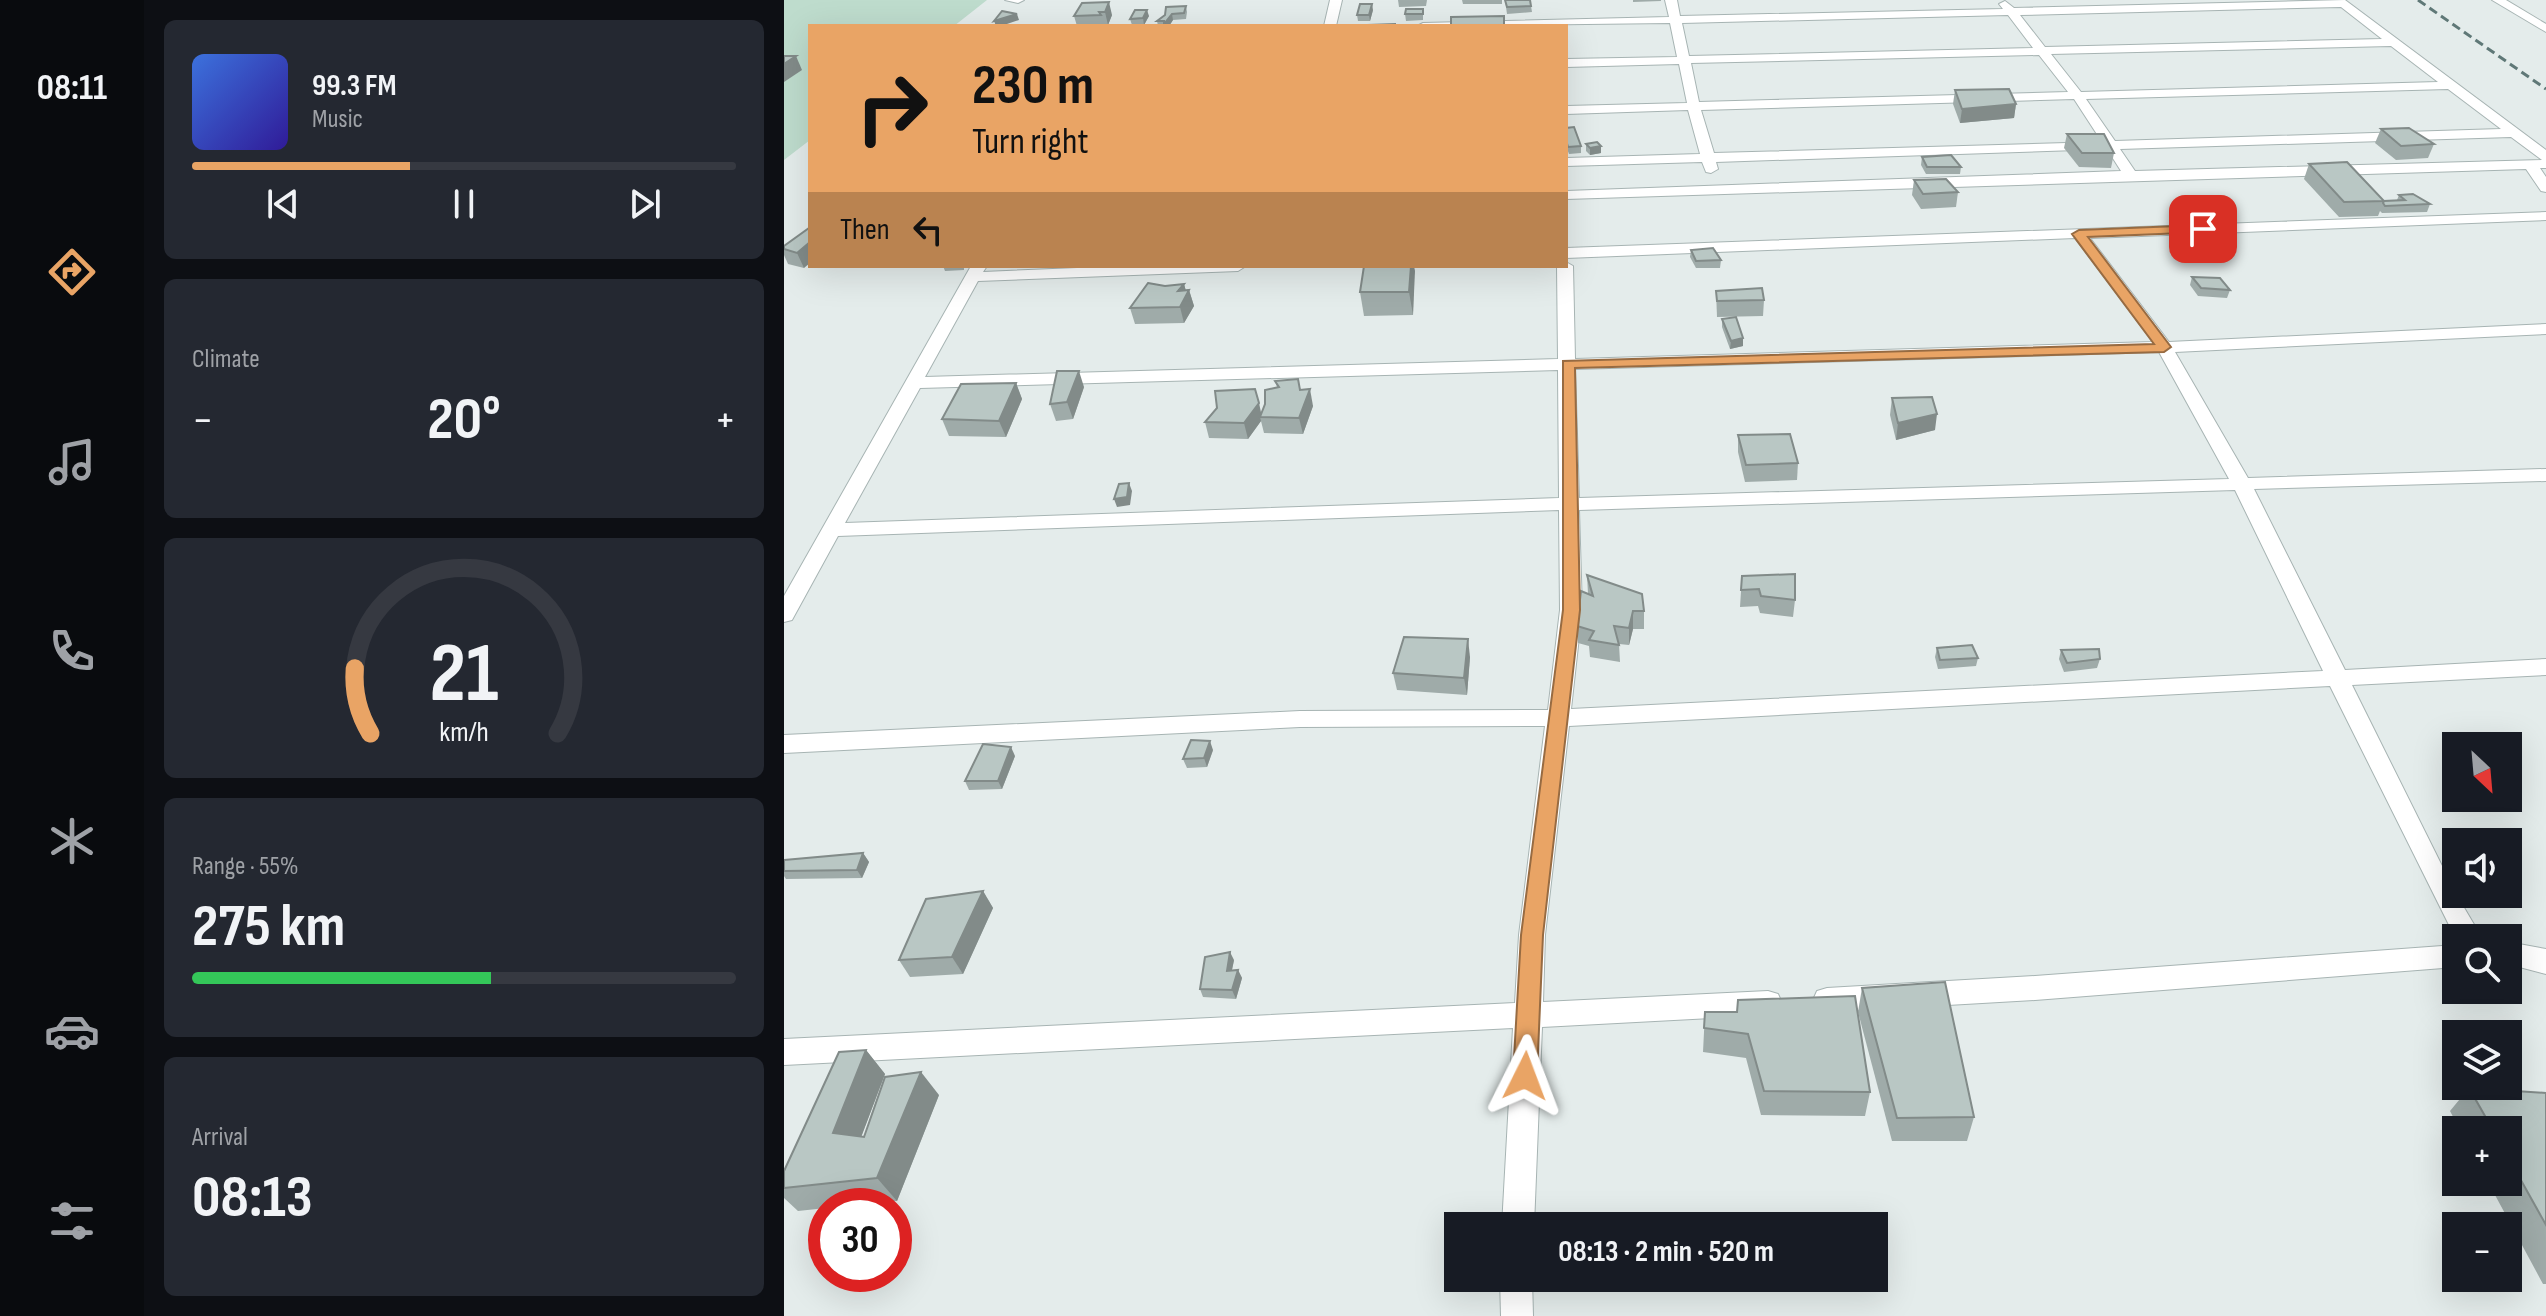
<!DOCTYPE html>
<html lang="en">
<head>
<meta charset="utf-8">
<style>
	body { margin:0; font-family:"Sofia Sans Condensed",sans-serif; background:#242831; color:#f1f3f6; height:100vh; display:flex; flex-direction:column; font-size:30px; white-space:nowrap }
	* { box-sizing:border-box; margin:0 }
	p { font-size:26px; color:#9ea1a6 }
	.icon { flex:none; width:44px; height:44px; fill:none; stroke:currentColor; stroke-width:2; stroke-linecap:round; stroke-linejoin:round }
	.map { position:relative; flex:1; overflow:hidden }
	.details { display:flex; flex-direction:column; gap:20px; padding:20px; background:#0d0f14; width:640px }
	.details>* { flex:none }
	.top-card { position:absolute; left:24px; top:24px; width:760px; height:244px; border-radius:0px; box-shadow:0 8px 32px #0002; background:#e9a465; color:#111; overflow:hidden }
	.needle { width:52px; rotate:154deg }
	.tools { position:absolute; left:1658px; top:732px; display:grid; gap:16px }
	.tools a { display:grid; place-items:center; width:80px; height:80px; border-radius:0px; background:#171b24; box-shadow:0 8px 32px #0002; font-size:40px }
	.speed { position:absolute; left:24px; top:1188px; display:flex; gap:16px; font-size:40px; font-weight:700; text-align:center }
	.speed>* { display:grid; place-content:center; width:104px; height:104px; border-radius:50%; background:#171b24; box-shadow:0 8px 32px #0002; line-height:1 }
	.speed .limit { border:12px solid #d22; background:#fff; color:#111 }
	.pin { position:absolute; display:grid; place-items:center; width:68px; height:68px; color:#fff; margin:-34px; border-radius:16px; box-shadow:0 4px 12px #0006 }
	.me { position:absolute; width:88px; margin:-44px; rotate:3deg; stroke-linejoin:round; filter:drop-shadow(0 0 6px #0008) }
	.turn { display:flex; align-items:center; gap:28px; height:168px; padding:0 32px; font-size:36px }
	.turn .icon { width:104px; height:104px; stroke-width:2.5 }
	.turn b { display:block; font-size:56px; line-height:68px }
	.then { display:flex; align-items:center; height:76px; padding:0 32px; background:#0003; gap:16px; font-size:30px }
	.big { font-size:60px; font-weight:700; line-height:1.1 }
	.details .widget { flex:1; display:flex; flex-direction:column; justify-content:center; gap:12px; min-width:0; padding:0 28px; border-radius:12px; background:#242831 }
	.details .dial { align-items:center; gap:0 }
	.dial svg { height:208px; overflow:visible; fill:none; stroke:#363941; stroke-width:7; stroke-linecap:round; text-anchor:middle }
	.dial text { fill:#f1f3f6; stroke:none }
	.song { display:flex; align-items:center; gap:24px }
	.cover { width:96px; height:96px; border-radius:12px; background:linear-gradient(135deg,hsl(220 70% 55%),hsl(250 70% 35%)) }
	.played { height:8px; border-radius:4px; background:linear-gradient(90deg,#e9a465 40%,#363941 40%) }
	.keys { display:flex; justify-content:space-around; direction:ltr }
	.heat { display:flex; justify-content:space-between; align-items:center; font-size:44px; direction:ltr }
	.charge { height:12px; border-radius:6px; background:linear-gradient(90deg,#34c759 55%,#363941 0) }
	.trip { position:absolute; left:660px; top:1212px; width:444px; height:80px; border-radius:0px; background:#171b24; box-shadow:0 8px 32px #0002; font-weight:700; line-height:80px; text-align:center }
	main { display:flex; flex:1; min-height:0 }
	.menu { display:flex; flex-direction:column; width:144px; justify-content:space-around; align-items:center; background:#090b0e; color:#9ea1a6 }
	.menu .icon { width:56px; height:56px }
	.menu .active { color:#e9a465 }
	.menu b { font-size:36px; color:#f1f3f6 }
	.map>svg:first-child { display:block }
</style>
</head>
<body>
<main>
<nav class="menu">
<b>08:11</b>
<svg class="icon active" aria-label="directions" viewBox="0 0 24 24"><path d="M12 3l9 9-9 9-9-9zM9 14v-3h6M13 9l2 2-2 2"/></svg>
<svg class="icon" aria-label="music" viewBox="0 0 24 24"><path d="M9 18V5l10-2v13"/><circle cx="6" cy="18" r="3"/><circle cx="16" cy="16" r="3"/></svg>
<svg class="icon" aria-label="phone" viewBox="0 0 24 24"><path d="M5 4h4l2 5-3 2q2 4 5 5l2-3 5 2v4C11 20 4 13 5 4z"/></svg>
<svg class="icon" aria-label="climate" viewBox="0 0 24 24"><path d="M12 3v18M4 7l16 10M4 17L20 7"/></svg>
<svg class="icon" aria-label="car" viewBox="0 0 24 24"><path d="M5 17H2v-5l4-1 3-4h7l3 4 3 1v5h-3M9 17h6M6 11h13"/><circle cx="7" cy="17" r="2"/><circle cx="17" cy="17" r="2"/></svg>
<svg class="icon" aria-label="filters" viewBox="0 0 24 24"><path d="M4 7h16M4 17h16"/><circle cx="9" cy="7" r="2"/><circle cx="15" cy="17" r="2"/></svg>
</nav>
<section class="details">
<div class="widget">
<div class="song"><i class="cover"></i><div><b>99.3 FM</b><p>Music</p></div></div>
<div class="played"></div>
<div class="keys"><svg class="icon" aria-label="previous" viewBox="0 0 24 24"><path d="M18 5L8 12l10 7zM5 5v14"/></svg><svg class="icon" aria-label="pause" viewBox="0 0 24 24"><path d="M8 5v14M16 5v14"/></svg><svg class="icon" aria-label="next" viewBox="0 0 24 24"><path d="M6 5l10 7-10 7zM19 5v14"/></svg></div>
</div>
<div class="widget"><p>Climate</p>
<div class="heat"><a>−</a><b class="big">20°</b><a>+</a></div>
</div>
<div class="widget dial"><svg viewBox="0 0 100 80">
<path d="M14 69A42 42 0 1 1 86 69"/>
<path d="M14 69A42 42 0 0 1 8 44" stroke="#e9a465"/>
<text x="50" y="56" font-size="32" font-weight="700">21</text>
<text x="50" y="72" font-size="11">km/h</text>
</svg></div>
<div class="widget"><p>Range · 55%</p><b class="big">275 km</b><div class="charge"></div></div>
<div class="widget"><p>Arrival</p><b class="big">08:13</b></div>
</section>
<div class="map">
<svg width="1762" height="1316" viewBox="0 0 1762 1316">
	<rect width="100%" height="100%" fill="#e4eceb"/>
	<path fill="#bedccd" d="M0,0H203L170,26H26V140L0,160Z"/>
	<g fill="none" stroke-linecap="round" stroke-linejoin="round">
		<defs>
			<g id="street">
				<path d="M221,0H240L234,3Z"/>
				<path d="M546,0H558L552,26H540Z"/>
				<path d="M881,0H893L896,16L1219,9L1215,4L1221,1L1230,8L1561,0L1762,150V168H1756L1762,177V192L1757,191L1742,169L782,199V191L1337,171L1323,149L932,162L934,169L927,173L922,172L918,162L782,166V158L916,154L904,110L782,114V106L903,103L895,64L782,67V59L893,57L886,23L633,26L639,23L885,17ZM1557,7L1598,39L1261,47L1236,15ZM1224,15L1249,48L905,56L898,23ZM1607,46L1654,82L1297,92L1267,54ZM1255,55L1284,92L915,102L907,63ZM1664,89L1717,129L1331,141L1302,99ZM1290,99L1318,142L930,153L917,110ZM1727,137L1758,160L1351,171L1336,149Z"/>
				<path d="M1708,0H1722L1762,24V32Z"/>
				<path d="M1762,212V220L1306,238L1385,342L1762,324V334L1391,352L1464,478L1762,469V481L1470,489L1561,670L1762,659V675L1568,685L1672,894L1698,938L1672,939L1546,686L785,726L761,935L759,1002L984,991L994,994L998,1003L994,1012L984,1015L758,1027L750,1226H718L729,1028L0,1065V1039L731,1003L735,935L761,726L516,727L0,753V735L516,711L764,710L776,610L775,510L54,536L8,620L0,622V596L187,266H203L199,272L342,266H462L454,271L194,281L141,377L774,359L773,266H782V262L789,266L791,359L1369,342L1291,238L782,258V248ZM1375,352L1445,479L795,498L791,369ZM774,370L775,498L61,523L136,388ZM1451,490L1539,671L787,709L798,610L795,510Z"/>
				<path d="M1724,942L1762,949V974L1724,964Z"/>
				<path d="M1672,945V967L1251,1000L1043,1012L1033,1009L1029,1000L1033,991L1043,988L1251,976Z"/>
				<path d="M716,1278H748L749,1316H717Z"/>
			</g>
		</defs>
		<use href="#street" stroke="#a7b4b3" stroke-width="2"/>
		<use href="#street" fill="#fff" fill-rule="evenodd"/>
		<path stroke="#5f7877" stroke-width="3" stroke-dasharray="9 5" stroke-linecap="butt" d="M1634,0L1762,89"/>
	</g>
	<g fill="#9faba9">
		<path d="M614,0H643L642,6L615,7Z"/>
		<path d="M678,0H718V4H679Z"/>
		<path d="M721,0L747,6L748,12L723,14Z"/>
		<path d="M849,0H877V1L849,2Z"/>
		<path d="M298,3L328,15L324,25H320V26H293L290,16Z"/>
		<path d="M402,6L403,12L402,19L389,20L385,26H374L373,21Z"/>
		<path d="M639,9V20L622,21L621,14Z"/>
		<path d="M589,10L586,21H574L573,15Z"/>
		<path d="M365,16L360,25H348L346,19Z"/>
		<path d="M1171,90L1232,104L1230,118L1176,123L1169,104Z"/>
		<path d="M782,128L797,146V153L785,154L782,146Z"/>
		<path d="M1597,129L1650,144L1644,158L1612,160L1591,143Z"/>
		<path d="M1283,134L1330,153L1327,168L1295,167L1280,148Z"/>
		<path d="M802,144L817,146V153L806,155L802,151Z"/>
		<path d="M1138,157L1177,167L1176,174H1142L1137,165Z"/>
		<path d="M1525,164L1600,201L1613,200L1615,195L1646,204L1643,212L1598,213L1596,211L1594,216L1555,217L1520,179Z"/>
		<path d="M1130,180L1174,192L1172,207L1137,209L1128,195Z"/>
		<path d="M26,228L20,268L4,264L0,255V246Z"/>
		<path d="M907,250L937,260L936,268H912L906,257Z"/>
		<path d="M159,266H180V270L161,271Z"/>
		<path d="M580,266H630L629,315L580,316L576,292Z"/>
		<path d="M1408,277L1446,290L1443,298L1414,296L1406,285Z"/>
		<path d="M400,284L402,291L405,290L410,306L400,323L351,324L346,308L381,286Z"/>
		<path d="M932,291L980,300L979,316L933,317Z"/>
		<path d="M938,319L959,338V346L946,349L938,327Z"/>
		<path d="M491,381L516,390L529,406L519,434L480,433L477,421L464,439L425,438L421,422L477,414L493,387Z"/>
		<path d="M232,383L238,399L222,437L165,436L158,419Z"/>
		<path d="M300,387L289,419L272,421L266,404Z"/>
		<path d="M1108,398L1151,430L1112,440L1106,415Z"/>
		<path d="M954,435L1014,463L1013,480L961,482L954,452Z"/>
		<path d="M803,575L860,611V629H849L845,645L835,644L836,662L806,657L805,646L794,643L793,626L804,594Z"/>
		<path d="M958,576L1011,600L1009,617L976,613L974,606L956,607Z"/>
		<path d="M1153,648L1194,658L1192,666L1154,669L1151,657Z"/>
		<path d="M1277,650L1316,659L1313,668L1280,672L1275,659Z"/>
		<path d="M686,657L683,695L613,690L609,673Z"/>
		<path d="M429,750L423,767L403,768L399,759Z"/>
		<path d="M231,756L218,789L185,790L181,781Z"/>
		<path d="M79,853L85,862L78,878L2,879L0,876V860Z"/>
		<path d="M199,891L209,908L179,974L126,977L115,960Z"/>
		<path d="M450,960L448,970H454L458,978L452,999L419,997L416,989Z"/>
		<path d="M1078,988L1190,1117L1183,1141H1108L1074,1012Z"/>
		<path d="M921,1012L1086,1092L1081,1116L977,1115L962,1058L919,1052Z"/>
		<path d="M82,1050L101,1074L77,1137H80L155,1095L113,1201L63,1206H42V1208L14,1211L0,1198V1171Z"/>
		<path d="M1685,1088L1762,1093V1284H1759L1704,1182H1724V1130H1676L1666,1111Z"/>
	</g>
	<g fill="#828b89">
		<path d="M325,2L328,15L324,25L321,12Z"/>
		<path d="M588,4L589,10L586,21L585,15Z"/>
		<path d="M363,10L365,16L360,25L359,18Z"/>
		<path d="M233,14L235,20L217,26H212L210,21Z"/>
		<path d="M388,14L389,20L385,26H380V24Z"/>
		<path d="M12,56L18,70L0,82V64Z"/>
		<path d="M1232,104L1230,118L1176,123L1178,109Z"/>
		<path d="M817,146V153L806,155V148Z"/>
		<path d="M26,242V263L20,268L13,253Z"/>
		<path d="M627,266H630L631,271L629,315L625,292Z"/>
		<path d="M400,284L403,295L405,290L410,306L400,323L396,307L394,291Z"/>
		<path d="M959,338V346L946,349L947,341Z"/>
		<path d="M295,371L300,387L289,419L283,402Z"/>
		<path d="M232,383L238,399L222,437L215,421Z"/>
		<path d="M526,389L529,406L519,434L515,418Z"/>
		<path d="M475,403L478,417H476L477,421L464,439L460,423Z"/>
		<path d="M1153,414L1151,430L1112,440L1114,423Z"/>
		<path d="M345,483L348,491L346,505L333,507L330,499Z"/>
		<path d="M849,611V629L845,645V628Z"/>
		<path d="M684,639L686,657L683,695L680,678Z"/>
		<path d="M426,741L429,750L423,767L420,758Z"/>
		<path d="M227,747L231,756L218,789L214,781Z"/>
		<path d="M79,853L85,862L78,878L73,870Z"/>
		<path d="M199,891L209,908L179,974L168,957Z"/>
		<path d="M446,952L450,960L446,979L443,971Z"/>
		<path d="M454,970L458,978L452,999L448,990Z"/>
		<path d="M82,1050L101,1074L70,1156L49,1133Z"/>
		<path d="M137,1072L155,1095L113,1201L93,1178Z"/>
	</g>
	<g fill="#b9c7c4" stroke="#828b89" stroke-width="2">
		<path d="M721,0H746L747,6L723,7Z"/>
		<path d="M325,2L321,12H315L317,15L290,16L298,3Z"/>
		<path d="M576,4H588L585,15H573Z"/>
		<path d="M402,6L400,13L388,14L380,24V21H373L381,15L382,7Z"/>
		<path d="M622,9H639V14H621Z"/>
		<path d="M351,10H363L359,18L346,19Z"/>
		<path d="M218,11L233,14L210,21Z"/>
		<path d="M720,16V26H667V17Z"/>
		<path d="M611,24V26H584V25Z"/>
		<path d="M0,56H12L0,64Z"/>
		<path d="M1225,89L1232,104L1178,109L1171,90Z"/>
		<path d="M790,127L797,146L784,147L782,140V128Z"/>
		<path d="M1625,128L1650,144L1617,146L1597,129Z"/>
		<path d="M1283,134H1320L1330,153H1298Z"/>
		<path d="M813,142L817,146L806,148L802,144Z"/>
		<path d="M1167,155L1177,167H1143L1138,157Z"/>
		<path d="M1563,162L1600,201L1560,202L1525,164Z"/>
		<path d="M1162,179L1174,192L1139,194L1130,180Z"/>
		<path d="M1629,194L1646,204L1601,206L1599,203L1600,201L1621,200L1615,195Z"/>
		<path d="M25,228H26V242L13,253L0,249V246Z"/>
		<path d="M929,248L937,260L912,261L907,250Z"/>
		<path d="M580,266H627L625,292H576Z"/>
		<path d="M1408,277L1436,278L1446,290L1417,288Z"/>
		<path d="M364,283L381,286L400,284L394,291L405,290L396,307L346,308Z"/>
		<path d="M978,288L980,300L933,301L932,291Z"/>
		<path d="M952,317L959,338L947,341L938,319Z"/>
		<path d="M273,371H295L283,402L266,404Z"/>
		<path d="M514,379L516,390L526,389L515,418L476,417L481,404V390L495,387L491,381Z"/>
		<path d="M232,383L215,421L158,419L177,384Z"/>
		<path d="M471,389L475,403L460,423L421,422L433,408L431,391Z"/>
		<path d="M1148,397L1153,414L1114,423L1108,398Z"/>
		<path d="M1006,434L1014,463L962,465L954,435Z"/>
		<path d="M345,483L343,497L330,499L335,484Z"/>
		<path d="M1011,574V600L977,596L975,589L957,590L958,576Z"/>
		<path d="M803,575L858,594L860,611H849L845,628L830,626L835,645L805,640L810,631L793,626L797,591L809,596Z"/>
		<path d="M620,637L684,639L680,678L609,673Z"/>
		<path d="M1188,645L1194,658L1156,660L1153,648Z"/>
		<path d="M1315,649L1316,659L1283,663L1277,650Z"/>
		<path d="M407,740L426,741L420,758L399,759Z"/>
		<path d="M199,744L227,747L214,781H181Z"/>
		<path d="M79,853L73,870L0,871V860Z"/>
		<path d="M199,891L168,957L115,960L142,899Z"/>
		<path d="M446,952L443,971L454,970L448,990L416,989L421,957Z"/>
		<path d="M1161,982L1190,1117L1113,1118L1078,988Z"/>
		<path d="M1071,996L1086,1092L980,1091L964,1034L920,1028L921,1012H953L954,1000Z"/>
		<path d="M82,1050L49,1133L80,1137L101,1077L137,1072L93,1178L0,1188V1171L55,1052Z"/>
		<path d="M1685,1088L1762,1093V1225L1724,1157V1130H1709Z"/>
	</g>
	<path fill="#e9a465" stroke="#976b42" stroke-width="2" d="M1419,225L1424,226V232L1304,237L1387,347L1380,352L791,368L796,610L759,935L753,1076L750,1084L741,1087L733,1084L729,1076L737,935L779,610V361L1370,344L1288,234L1295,230Z"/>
</svg>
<div class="tools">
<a><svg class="needle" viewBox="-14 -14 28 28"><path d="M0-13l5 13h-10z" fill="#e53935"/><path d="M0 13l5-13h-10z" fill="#9ea1a6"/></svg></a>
<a><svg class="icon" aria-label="sound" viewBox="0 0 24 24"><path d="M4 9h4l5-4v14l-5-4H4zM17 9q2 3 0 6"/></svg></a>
<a><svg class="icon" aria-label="search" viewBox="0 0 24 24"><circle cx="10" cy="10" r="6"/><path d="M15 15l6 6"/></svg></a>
<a><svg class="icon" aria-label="layers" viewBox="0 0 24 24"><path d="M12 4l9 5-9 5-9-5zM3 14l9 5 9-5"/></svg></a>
<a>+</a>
<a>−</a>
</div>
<div class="speed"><div class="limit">30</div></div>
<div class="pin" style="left:1419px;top:229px;background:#d93025"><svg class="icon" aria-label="arrive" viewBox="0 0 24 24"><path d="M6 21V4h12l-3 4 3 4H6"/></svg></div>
<svg class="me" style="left:741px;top:1076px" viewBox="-20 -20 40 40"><path d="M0-17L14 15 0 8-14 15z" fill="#e9a465" stroke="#fff" stroke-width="4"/></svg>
<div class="trip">08:13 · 2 min · 520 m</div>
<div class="top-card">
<div class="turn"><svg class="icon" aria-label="right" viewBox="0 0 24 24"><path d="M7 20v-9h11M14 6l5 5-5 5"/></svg><div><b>230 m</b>Turn right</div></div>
<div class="then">Then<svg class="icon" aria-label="left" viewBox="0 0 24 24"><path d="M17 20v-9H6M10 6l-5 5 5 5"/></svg></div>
</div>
</div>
</main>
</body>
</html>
